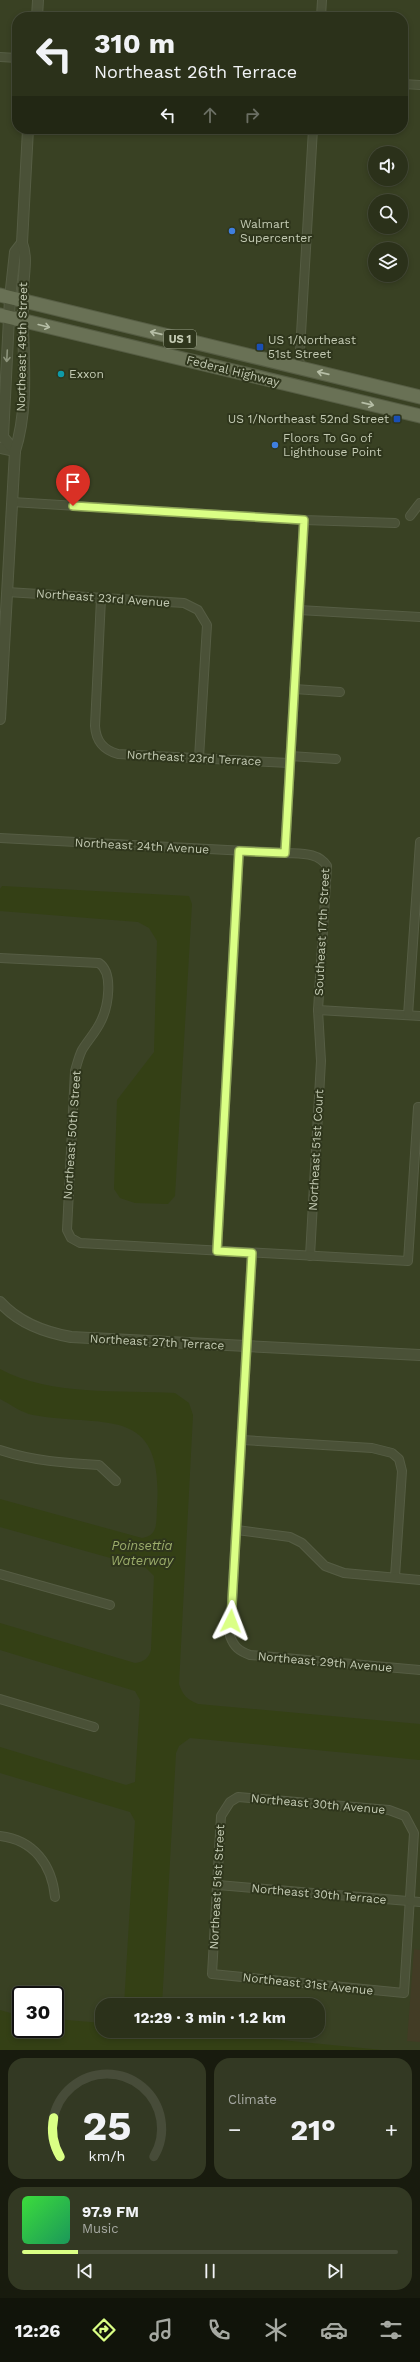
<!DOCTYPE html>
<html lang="en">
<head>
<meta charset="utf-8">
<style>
	body { margin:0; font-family:"Work Sans",sans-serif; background:#333923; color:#f1f3f6; height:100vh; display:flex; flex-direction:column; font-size:15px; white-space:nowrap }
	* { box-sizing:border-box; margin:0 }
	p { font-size:13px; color:#a6a9a2 }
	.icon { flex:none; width:22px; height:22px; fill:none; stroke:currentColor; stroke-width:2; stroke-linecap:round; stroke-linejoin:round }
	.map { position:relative; height:2050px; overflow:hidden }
	.details { display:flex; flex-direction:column; gap:8px; padding:8px; background:#181b0e; flex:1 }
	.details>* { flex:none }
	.banner { position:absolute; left:12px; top:12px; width:396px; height:122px; border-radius:16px; box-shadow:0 2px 6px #0003,0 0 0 1px #474c39; background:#2b311a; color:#f1f3f6; overflow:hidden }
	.fabs { position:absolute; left:368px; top:146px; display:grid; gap:8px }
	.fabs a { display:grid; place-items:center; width:40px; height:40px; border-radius:50%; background:#2b311a; box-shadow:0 2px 6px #0003,0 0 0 1px #474c39; font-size:20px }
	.speed { position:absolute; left:12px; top:1986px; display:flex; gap:8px; font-size:20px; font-weight:700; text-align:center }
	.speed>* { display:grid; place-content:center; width:52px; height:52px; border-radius:50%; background:#2b311a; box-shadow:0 2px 6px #0003,0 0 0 1px #474c39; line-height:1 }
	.speed .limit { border:2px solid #111; border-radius:6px; background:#fff; color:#111 }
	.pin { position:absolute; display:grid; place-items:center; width:34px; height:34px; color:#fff; margin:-41px -17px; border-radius:50% 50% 50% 0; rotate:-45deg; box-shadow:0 0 4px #0007 }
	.pin .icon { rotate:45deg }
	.me { position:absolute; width:44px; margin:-22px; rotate:3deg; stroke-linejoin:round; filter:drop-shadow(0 0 3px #0008) }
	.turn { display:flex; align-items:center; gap:14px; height:84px; padding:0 16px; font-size:18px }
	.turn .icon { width:52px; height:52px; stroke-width:2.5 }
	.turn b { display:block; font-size:28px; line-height:34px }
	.lanes { display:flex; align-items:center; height:38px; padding:0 16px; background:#0003; justify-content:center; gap:20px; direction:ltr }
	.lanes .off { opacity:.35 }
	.big { font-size:30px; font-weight:700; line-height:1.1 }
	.details .tile { flex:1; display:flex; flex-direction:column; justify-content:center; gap:6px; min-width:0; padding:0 14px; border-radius:16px; background:#333923 }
	.details .dial { align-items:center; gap:0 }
	.dial svg { height:104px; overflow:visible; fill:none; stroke:#474c39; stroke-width:7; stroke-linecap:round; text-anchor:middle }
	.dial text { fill:#f1f3f6; stroke:none }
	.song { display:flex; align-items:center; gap:12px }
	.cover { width:48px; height:48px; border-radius:6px; background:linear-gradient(135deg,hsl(120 70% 55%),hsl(150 70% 35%)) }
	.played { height:4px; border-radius:2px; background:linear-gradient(90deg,#daff85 15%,#474c39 15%) }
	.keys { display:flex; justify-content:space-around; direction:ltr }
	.heat { display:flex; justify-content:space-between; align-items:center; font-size:22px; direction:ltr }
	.details .tiles { flex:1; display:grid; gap:8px; grid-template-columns:1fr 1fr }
	.tile:last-child { grid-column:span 2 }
	.trip { position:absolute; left:95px; top:1998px; width:230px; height:40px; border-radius:16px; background:#2b311a; box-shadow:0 2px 6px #0003,0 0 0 1px #474c39; font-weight:700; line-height:40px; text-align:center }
	.dock { display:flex; height:64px; justify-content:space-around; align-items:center; background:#11140a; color:#a6a9a2 }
	.dock .icon { width:28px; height:28px }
	.dock .current { color:#daff85 }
	.dock b { font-size:18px; color:#f1f3f6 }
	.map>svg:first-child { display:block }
</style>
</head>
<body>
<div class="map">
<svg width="420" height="2050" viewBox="0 0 420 2050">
	<rect width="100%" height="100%" fill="#394123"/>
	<path fill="#423c25" d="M414,1949L420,1950V2042L407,2041Z"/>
	<g fill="#344015">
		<path d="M2,886L189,896L192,904L175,1196L168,1204L135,1203L120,1198L114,1189L117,1100L154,1052L157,941L149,928L138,922L0,911V889Z"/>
		<path d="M0,1369C50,1396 119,1390 175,1393L189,1403L193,1415L179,1684C183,1696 187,1699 198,1704L420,1724V1760L190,1738L179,1746L176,1753L162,2005H124L135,1821L130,1812L0,1773V1747L126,1785L135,1782L140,1700L135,1691L0,1650V1623L135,1663C144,1662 149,1658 151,1650L154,1576L146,1568L0,1527V1499L142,1538C159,1536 156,1521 157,1507C164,1403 105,1428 33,1415C22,1413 10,1404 0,1399Z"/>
		<path d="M0,2010L21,2016V2029H55V2019L102,2023V2031H190L382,2050H0Z"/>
	</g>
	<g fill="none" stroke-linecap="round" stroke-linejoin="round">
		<defs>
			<g id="minor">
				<path d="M321,17L322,0"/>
				<path d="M0,57L17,58"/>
				<path d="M403,84L420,85"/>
				<path d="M299,368L313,129"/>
				<path d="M12,502L304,520L395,523"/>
				<path d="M410,516L420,503"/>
				<path d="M7,592L184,603L198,610L207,625L199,758"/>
				<path d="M101,598L95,726C96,741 103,750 118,754L289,763"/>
				<path d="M299,610L420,617"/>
				<path d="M294,689L340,692"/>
				<path d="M290,756L336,759"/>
				<path d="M0,838L285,853C301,854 318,852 327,866L318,1010L321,1061L310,1256"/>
				<path d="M285,853L304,520"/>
				<path d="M0,958L99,963C114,973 108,1007 101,1021C96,1032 88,1040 82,1050C79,1056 77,1064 75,1071L67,1230L71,1238L80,1243L408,1261L418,1107H420"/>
				<path d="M318,1010L420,1016"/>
				<path d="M408,1015L420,842"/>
				<path d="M217,1251L239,851"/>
				<path d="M252,1253L230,1636C234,1647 239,1651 250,1655L420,1670"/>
				<path d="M242,1440L372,1448L392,1453L399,1459L402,1471L395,1577"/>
				<path d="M0,1450C33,1461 65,1463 99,1465L116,1481"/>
				<path d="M237,1530L290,1537L302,1543L325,1566L344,1573L420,1580"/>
				<path d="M0,1574L110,1605"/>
				<path d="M0,1699L94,1727"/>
				<path d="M238,1797L389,1810L405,1816L414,1833L404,1993L212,1974L221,1816L230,1802Z"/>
				<path d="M0,1836C34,1840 52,1865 55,1897"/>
				<path d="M218,1885L420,1902"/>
			</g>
			<g id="tertiary">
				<path d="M37,17L38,0"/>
				<path d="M0,448L15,451"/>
				<path d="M15,451L3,437L10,298L15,252L22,243"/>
				<path d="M0,719L15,451C31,401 21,344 23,292C23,275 28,259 22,243L28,129"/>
				<path d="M0,1302C19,1323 44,1332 71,1337L420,1355"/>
			</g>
			<g id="primary">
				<path d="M0,295L420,397"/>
				<path d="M0,315L420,416"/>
			</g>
		</defs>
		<use href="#minor" stroke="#565d44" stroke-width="10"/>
		<use href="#tertiary" stroke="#565d44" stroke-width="12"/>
		<use href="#primary" stroke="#565d44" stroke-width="15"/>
		<use href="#minor" stroke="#4a5137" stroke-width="8"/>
		<use href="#tertiary" stroke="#4a5137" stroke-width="10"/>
		<use href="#primary" stroke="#697155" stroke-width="13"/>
	</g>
	<defs><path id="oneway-shaft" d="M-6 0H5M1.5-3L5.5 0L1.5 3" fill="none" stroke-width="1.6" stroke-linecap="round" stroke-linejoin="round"/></defs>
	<g stroke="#b6bea6">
		<use href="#oneway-shaft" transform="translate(44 326) rotate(14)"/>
		<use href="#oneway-shaft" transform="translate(156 333) rotate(-167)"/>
		<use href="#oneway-shaft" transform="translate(323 373) rotate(-167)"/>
		<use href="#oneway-shaft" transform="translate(368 404) rotate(13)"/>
	</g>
	<use stroke="#8d947c" href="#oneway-shaft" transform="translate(7 356) rotate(93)"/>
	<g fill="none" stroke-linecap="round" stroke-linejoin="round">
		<defs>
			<path id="route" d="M73,506L304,520L285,853L239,851L217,1251L252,1253L231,1621"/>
		</defs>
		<use href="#route" stroke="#8ea656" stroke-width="10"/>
		<use href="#route" stroke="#daff85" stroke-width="7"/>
	</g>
	<g fill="#3f7fe0" stroke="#2f361c" stroke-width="1.5">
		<circle cx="232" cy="231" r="4"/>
		<circle cx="275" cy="445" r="4"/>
	</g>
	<g fill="#1a4fb4" stroke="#2f361c" stroke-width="1.5">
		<rect x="256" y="343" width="8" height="8" rx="2"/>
		<rect x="393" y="415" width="8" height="8" rx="2"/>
	</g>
	<circle fill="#0f9aa8" stroke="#2f361c" stroke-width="1.5" cx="61" cy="374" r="4"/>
	<g text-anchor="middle" stroke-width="4" stroke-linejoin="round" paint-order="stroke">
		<rect fill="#2f361c" stroke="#979e86" stroke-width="1" x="164" y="330" width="32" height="18" rx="3"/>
		<g font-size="11" font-weight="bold" fill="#c4cbb4">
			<text x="180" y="343">US 1</text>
		</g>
		<g font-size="12" fill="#c4cbb4" stroke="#2f361c" text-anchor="start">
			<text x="240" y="228">Walmart<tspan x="240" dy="14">Supercenter</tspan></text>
			<text x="268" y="344">US 1/Northeast<tspan x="268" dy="14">51st Street</tspan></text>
			<text x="69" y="378">Exxon</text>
			<text x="389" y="423" text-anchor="end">US 1/Northeast 52nd Street</text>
			<text x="283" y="442">Floors To Go of<tspan x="283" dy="14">Lighthouse Point</tspan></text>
		</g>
		<g font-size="12" fill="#c4cbb4" stroke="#2f361c">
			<text transform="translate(22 347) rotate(-89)" y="4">Northeast 49th Street</text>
			<text transform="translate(233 371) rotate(14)" y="4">Federal Highway</text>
			<text transform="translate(103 598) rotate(4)" y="4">Northeast 23rd Avenue</text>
			<text transform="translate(194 758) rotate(3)" y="4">Northeast 23rd Terrace</text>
			<text transform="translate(142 846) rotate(3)" y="4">Northeast 24th Avenue</text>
			<text transform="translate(322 932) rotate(-87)" y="4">Southeast 17th Street</text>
			<text transform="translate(72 1135) rotate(-86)" y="4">Northeast 50th Street</text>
			<text transform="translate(316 1150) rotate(-87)" y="4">Northeast 51st Court</text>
			<text transform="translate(157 1342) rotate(3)" y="4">Northeast 27th Terrace</text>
			<text transform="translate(325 1662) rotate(5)" y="4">Northeast 29th Avenue</text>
			<text transform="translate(318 1804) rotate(5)" y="4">Northeast 30th Avenue</text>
			<text transform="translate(217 1887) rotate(-87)" y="4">Northeast 51st Street</text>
			<text transform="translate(319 1894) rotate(5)" y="4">Northeast 30th Terrace</text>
			<text transform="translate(308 1984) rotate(6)" y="4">Northeast 31st Avenue</text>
		</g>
		<g font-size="13" font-style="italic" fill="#9bac6b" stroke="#2f361c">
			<text x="142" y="1550">Poinsettia<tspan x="142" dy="15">Waterway</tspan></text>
		</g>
	</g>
</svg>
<div class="fabs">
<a><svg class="icon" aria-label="sound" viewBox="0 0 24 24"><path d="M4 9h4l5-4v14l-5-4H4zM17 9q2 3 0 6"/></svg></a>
<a><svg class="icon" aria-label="search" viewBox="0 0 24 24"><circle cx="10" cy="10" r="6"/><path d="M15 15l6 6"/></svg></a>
<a><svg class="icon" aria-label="layers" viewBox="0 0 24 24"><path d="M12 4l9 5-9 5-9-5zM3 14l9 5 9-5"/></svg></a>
</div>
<div class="speed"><div class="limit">30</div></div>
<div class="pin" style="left:73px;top:506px;background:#d93025"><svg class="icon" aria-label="arrive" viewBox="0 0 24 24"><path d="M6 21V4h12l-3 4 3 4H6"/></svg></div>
<svg class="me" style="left:231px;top:1621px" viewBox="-20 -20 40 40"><path d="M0-17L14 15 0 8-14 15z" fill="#daff85" stroke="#fff" stroke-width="4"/></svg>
<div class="trip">12:29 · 3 min · 1.2 km</div>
<div class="banner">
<div class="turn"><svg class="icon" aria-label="left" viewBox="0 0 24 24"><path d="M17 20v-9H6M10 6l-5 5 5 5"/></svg><div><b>310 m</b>Northeast 26th Terrace</div></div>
<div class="lanes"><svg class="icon" aria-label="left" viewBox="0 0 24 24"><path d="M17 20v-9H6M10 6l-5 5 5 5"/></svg><svg class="icon off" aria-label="ahead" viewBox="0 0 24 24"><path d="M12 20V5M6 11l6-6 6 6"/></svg><svg class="icon off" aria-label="right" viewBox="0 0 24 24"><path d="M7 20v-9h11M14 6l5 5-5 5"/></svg></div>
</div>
</div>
<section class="details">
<div class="tiles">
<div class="tile dial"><svg viewBox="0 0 100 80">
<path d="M14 69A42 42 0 1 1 86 69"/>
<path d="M14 69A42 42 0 0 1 9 39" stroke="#daff85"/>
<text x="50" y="56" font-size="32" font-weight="700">25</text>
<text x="50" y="72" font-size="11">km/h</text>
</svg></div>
<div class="tile"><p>Climate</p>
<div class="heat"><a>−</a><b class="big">21°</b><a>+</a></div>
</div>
<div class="tile">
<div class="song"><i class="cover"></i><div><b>97.9 FM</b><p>Music</p></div></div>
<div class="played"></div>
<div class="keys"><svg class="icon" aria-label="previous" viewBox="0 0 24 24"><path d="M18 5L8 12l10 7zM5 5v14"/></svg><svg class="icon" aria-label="pause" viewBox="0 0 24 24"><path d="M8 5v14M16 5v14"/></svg><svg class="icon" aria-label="next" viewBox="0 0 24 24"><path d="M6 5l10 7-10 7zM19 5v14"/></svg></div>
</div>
</div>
</section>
<nav class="dock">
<b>12:26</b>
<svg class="icon current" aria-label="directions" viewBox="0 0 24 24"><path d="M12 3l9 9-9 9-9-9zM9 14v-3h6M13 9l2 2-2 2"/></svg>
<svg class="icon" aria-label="music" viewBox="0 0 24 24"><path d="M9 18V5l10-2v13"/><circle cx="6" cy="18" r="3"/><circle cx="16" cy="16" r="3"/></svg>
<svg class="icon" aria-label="phone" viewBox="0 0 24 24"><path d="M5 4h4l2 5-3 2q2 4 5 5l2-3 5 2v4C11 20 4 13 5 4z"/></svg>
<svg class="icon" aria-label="climate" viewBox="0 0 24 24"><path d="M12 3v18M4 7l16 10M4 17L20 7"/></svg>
<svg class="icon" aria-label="car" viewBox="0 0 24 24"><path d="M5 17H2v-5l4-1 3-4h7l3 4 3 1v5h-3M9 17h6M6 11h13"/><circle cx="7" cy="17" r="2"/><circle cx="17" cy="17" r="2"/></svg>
<svg class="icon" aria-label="filters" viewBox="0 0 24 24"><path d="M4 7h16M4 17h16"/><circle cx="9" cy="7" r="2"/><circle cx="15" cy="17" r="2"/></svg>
</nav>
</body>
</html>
